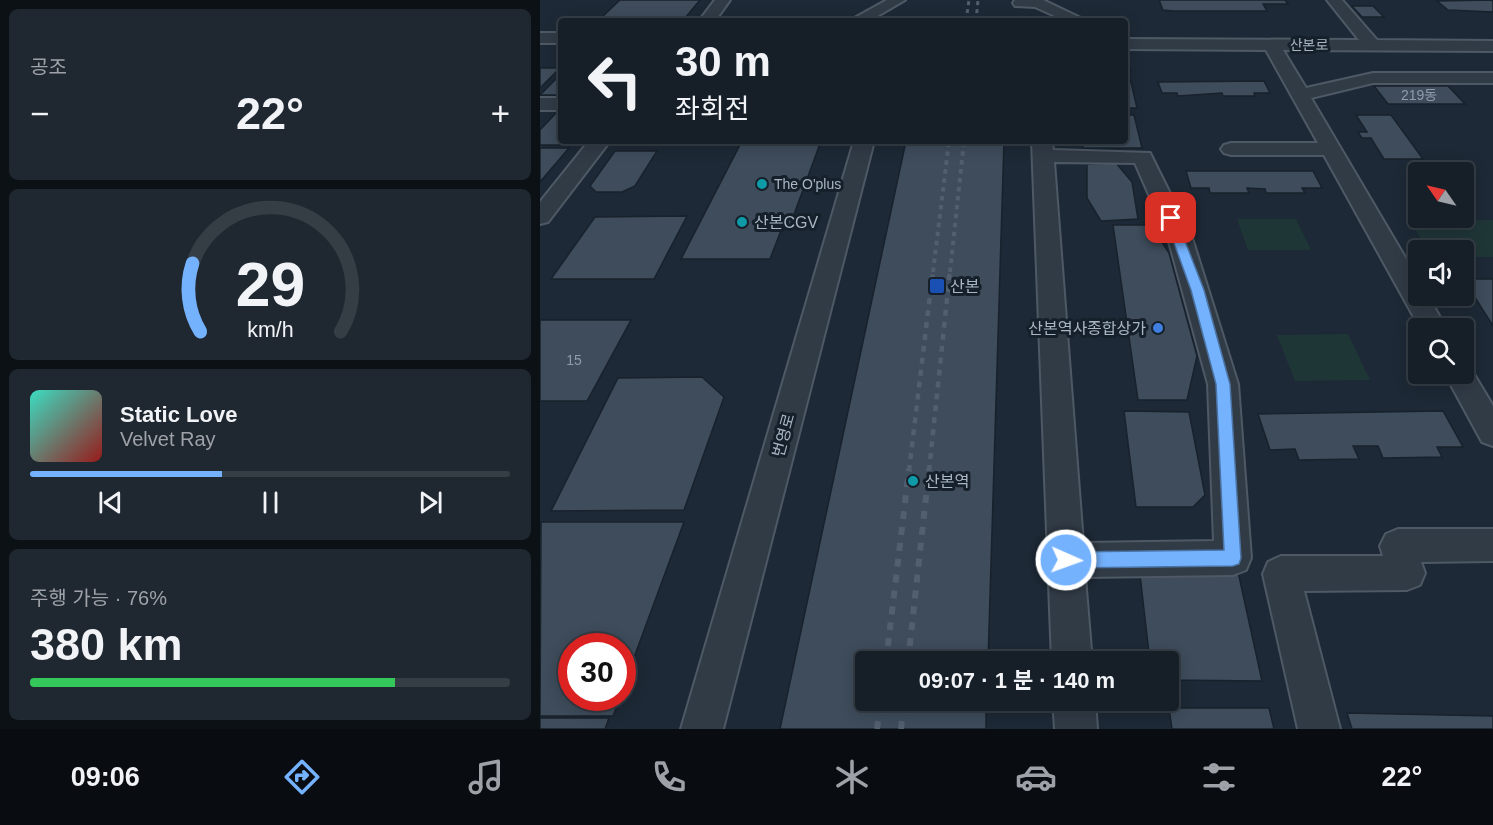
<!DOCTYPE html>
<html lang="ko">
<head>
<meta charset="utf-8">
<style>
	body { margin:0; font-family:Arial,"Noto Sans KR",sans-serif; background:#1f2730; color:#f1f3f6; height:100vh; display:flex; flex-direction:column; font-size:22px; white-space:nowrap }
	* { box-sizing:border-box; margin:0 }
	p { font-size:20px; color:#9ea2a8 }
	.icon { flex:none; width:33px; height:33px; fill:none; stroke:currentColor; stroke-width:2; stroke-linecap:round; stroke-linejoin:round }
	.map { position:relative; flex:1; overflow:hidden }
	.sheet { display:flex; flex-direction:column; gap:9px; padding:9px; background:#0c1116; width:540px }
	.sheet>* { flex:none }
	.hud { position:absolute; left:18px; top:18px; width:570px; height:126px; border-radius:6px; box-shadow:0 3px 15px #0003,0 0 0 2px #353d45; background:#161f28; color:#f1f3f6; overflow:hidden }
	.needle { width:39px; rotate:304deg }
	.controls { position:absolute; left:868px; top:162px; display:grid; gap:12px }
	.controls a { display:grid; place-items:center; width:66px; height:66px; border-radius:6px; background:#161f28; box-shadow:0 3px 15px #0003,0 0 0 2px #353d45; font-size:30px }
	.speed { position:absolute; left:18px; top:633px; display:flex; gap:12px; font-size:30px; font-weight:700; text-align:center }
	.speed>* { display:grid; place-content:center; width:78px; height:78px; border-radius:50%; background:#161f28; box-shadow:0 3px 15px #0003,0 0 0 2px #353d45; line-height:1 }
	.speed .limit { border:9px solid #d22; background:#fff; color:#111 }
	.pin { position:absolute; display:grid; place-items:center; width:51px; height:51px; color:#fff; margin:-26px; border-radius:12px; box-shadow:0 3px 9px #0006 }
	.me { position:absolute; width:66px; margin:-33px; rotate:92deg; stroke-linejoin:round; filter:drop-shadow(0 0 4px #0008) }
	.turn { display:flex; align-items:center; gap:21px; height:126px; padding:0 18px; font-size:27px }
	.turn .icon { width:78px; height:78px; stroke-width:2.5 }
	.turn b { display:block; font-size:42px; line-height:51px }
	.big { font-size:45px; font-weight:700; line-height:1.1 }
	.sheet .widget { flex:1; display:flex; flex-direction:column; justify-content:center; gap:9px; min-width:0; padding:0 21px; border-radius:9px; background:#1f2730 }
	.sheet .dial { align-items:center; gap:0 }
	.dial svg { height:156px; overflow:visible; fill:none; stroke:#353d45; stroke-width:7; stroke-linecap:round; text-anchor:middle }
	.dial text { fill:#f1f3f6; stroke:none }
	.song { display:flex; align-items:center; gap:18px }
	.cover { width:72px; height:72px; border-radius:9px; background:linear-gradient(135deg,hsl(170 70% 55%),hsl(0 70% 35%)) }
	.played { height:6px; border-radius:3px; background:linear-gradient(90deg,#74b2fe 40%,#353d45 40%) }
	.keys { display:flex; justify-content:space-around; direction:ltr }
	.heat { display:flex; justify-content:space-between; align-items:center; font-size:33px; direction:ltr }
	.charge { height:9px; border-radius:4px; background:linear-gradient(90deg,#34c759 76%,#353d45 0) }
	.trip { position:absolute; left:315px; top:651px; width:324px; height:60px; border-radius:6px; background:#161f28; box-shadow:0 3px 15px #0003,0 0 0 2px #353d45; font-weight:700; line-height:60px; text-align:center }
	.menu { display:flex; height:96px; justify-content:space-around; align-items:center; background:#090c10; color:#9ea2a8 }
	.menu .icon { width:42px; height:42px }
	.menu .selected { color:#74b2fe }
	.menu b { font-size:27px; color:#f1f3f6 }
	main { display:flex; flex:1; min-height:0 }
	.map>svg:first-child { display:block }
</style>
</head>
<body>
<main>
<section class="sheet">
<div class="widget"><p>공조</p>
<div class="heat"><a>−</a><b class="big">22°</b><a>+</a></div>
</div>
<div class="widget dial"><svg viewBox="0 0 100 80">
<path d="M14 69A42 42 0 1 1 86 69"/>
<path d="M14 69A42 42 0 0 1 10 34" stroke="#74b2fe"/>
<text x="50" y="56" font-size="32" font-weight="700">29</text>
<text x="50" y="72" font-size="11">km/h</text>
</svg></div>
<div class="widget">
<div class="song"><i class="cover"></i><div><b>Static Love</b><p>Velvet Ray</p></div></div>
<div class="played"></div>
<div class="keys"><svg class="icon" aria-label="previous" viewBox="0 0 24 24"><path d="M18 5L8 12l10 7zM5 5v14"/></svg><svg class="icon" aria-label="pause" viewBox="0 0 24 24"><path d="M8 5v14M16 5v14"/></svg><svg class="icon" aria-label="next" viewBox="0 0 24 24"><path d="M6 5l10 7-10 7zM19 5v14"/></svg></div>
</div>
<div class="widget"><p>주행 가능 · 76%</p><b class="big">380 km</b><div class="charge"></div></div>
</section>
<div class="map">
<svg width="953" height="729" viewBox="0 0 953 729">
	<rect width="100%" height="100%" fill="#1d2936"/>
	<g fill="#1f3637">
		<path d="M697,219H756L771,250H708Z"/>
		<path d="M953,220V257H924V250H889L869,221Z"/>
		<path d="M808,334L830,380L755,381L737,335Z"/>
	</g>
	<g fill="#3e4c5b" stroke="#18222d" stroke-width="1.5">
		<path d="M80,0H160L145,18H61Z"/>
		<path d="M619,0H745L748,4H723L727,11H633L623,10Z"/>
		<path d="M897,1L950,0L953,1V12L908,10Z"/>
		<path d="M812,6H833L844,17H822Z"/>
		<path d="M585,67L591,71L589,74L597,108H585Z"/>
		<path d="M0,68H20L0,88Z"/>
		<path d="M21,74V95H0Z"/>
		<path d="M724,81L730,93H714L715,96H683L682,93L638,96L637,93H622L618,82Z"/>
		<path d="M834,86H908L925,104H848Z"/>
		<path d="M17,112H21V141H41L37,145H0V130Z"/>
		<path d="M585,115H594L602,148H543L542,141H585Z"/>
		<path d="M816,115H851L883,159H844L831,138H822L818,132H827Z"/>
		<path d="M82,141H122L119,145H79Z"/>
		<path d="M202,141H281L249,228H242L230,259H141Z"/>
		<path d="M366,141H464L448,662H326V700H446V729H240Z"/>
		<path d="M0,148H29L0,182Z"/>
		<path d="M75,151H117L95,186L82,192H56L50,186Z"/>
		<path d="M576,163L592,182L598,219L561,221L547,198V164Z"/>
		<path d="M646,171H773L782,188H762L765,193H726L725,189L707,188L709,193H670L669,188H651Z"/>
		<path d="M147,216L114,279H11L55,217Z"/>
		<path d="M573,225H611L629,253L657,356L647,400H598Z"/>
		<path d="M924,279H953V326L924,280Z"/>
		<path d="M0,320H91L47,401H0Z"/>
		<path d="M162,377L184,397L144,510L11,511L78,378Z"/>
		<path d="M584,411L649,412L665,495L653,507H596Z"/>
		<path d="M903,411L923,447H897L902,457L843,458L838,446H813L819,459L759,460L755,449L730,450L718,414Z"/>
		<path d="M1,522H144L82,690V646H32V698H80L73,716H0Z"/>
		<path d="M599,566L697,567L722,681L628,680V662H610Z"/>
		<path d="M629,708H729L734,729H632Z"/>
		<path d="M807,713L953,716V729H812Z"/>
		<path d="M0,718H69L65,729H0Z"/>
	</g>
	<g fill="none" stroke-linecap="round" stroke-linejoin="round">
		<defs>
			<g id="minor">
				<path d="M175,0H190L175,21H159Z"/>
				<path d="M347,0H365L329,21H309Z"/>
				<path d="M475,0H503L547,21H526L495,7L475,6L473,3Z"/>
				<path d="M787,0H802L837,40L953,41V51L743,50L766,88L833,73H953V83H833L771,98L879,281V296H888L906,328H880L784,155H691L684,153L681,149L684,145L691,143H778L726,50L585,49V39L819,40Z"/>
				<rect x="0" y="33" width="21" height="10"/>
				<rect x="0" y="98" width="21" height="12"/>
				<path d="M49,141H70L8,222L0,224V202Z"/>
				<path d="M314,141H334L183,729H141Z"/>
				<path d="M492,141H512L513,150L610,153L652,238L698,384L711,558L706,570L693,575L545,577L552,662H512ZM514,162L595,163L628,238L668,384L674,541L543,543Z"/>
				<path d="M924,365L929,366L953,406V446L942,442L905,374H924Z"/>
				<path d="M858,529H953V561L881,562L885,573L880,585L867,590L764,591L800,729H758L723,574L728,562L741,556H843L840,546L846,534Z"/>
				<path d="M513,700H555L557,729H515Z"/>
			</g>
		</defs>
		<use href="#minor" stroke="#4e5965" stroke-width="4"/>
		<use href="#minor" fill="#313b46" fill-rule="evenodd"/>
		<g stroke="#525f6e" stroke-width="3" stroke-dasharray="4 4" stroke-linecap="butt">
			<path d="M426,21L429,0"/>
			<path d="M436,21L438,0"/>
		</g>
		<g stroke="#525f6e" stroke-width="4" stroke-dasharray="4.5 4.5" stroke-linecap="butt">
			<path d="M393,272L409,141"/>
			<path d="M410,272L424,141"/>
		</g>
		<g stroke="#525f6e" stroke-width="4.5" stroke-dasharray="6 6" stroke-linecap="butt">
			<path d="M369,471L393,270"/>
			<path d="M389,471L410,270"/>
		</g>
		<g stroke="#525f6e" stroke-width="6" stroke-dasharray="8 8" stroke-linecap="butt">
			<path d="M346,662L369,469"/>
			<path d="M368,662L389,469"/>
			<path d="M337,729L341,700"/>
			<path d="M361,729L364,700"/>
		</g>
	</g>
	<path fill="#74b2fe" stroke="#4b74a5" stroke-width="1.5" d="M631,214L636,218L664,290L690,384L701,558L699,564L693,566L526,568L520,566L517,560L520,554L526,552L684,550L676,384L651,290L625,218Z"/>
	<g fill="#0f9aa8" stroke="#16202a" stroke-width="2">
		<circle cx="222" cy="184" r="6"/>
		<circle cx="202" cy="222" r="6"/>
		<circle cx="373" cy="481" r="6"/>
	</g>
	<rect fill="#1a4fb4" stroke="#16202a" stroke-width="2" x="389" y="278" width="16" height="16" rx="3"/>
	<circle fill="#3f7fe0" stroke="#16202a" stroke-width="2" cx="618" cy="328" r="6"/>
	<g text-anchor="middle" stroke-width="6" stroke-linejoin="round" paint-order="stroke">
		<g font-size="14" fill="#aab6c4" stroke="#16202a">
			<text x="769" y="50">산본로</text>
		</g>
		<g font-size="14" fill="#8f9caa">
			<text x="879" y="100">219동</text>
			<text x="34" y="365">15</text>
		</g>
		<g font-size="14" fill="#aab6c4" stroke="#16202a" text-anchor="start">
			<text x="234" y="189">The O'plus</text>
		</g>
		<g font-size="16" fill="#aab6c4" stroke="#16202a" text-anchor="start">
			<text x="214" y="228">산본CGV</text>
			<text x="410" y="292">산본</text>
			<text x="606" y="334" text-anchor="end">산본역사종합상가</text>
			<text x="385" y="487">산본역</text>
		</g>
		<g font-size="16" fill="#aab6c4" stroke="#16202a">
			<text transform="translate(243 435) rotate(-75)" y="6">번영로</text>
		</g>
	</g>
</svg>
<div class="controls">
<a><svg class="needle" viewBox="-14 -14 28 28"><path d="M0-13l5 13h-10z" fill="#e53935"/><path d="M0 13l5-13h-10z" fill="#9ea2a8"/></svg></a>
<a><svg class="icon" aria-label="sound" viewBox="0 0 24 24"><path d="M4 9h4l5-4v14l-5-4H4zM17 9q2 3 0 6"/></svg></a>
<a><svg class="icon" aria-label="search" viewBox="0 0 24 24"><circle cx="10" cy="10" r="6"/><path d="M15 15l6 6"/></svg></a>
</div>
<div class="speed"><div class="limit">30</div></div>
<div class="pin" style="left:631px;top:218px;background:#d93025"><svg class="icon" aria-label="arrive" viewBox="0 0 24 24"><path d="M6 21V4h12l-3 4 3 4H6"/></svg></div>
<svg class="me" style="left:526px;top:560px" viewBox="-20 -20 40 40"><circle r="17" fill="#74b2fe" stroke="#fff" stroke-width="3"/><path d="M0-11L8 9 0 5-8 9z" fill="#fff"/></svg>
<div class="trip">09:07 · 1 분 · 140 m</div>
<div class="hud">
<div class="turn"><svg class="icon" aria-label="left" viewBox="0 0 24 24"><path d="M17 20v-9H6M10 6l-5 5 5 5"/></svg><div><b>30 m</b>좌회전</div></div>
</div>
</div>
</main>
<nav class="menu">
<b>09:06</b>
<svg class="icon selected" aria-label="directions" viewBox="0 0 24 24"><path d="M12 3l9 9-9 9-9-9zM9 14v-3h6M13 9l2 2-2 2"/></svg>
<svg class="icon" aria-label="music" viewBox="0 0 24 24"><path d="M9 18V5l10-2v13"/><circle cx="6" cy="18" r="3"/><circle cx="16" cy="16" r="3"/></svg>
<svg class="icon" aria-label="phone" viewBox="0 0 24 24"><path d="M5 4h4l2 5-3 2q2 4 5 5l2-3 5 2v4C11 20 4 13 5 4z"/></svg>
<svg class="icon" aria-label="climate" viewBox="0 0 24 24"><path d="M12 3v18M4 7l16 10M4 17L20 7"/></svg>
<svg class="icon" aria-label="car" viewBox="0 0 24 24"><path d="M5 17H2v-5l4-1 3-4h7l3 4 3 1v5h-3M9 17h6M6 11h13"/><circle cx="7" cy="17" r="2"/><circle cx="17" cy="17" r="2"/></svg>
<svg class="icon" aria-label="filters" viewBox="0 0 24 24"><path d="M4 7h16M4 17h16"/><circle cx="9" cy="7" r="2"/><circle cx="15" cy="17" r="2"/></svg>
<b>22°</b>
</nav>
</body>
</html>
